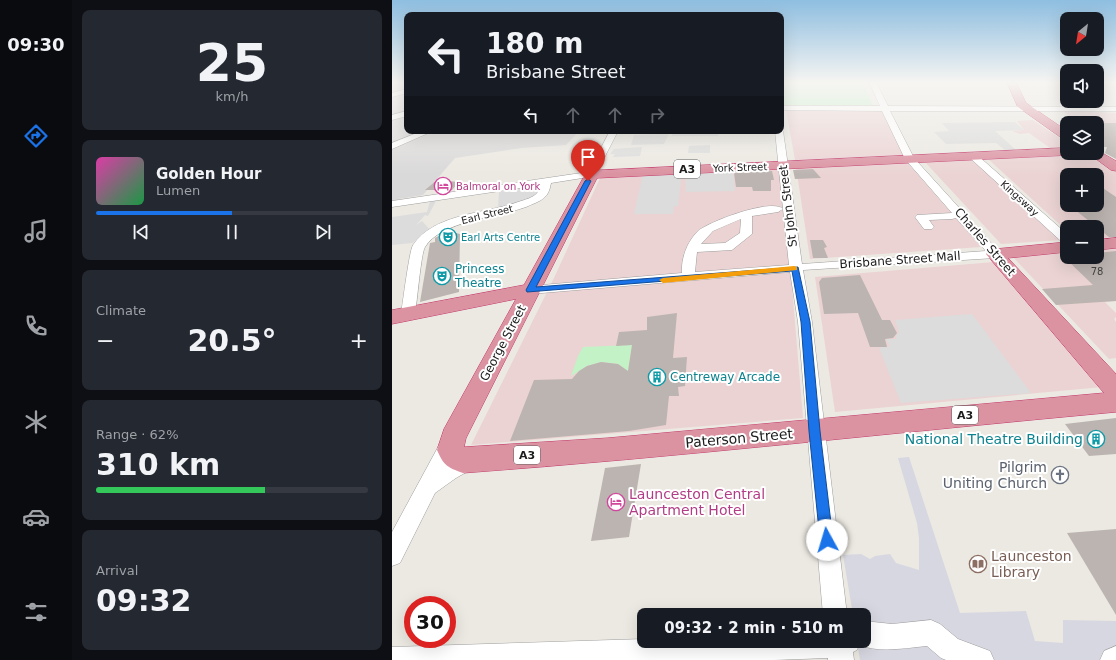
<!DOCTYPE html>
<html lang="en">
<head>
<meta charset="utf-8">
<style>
	body { margin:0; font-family:"DejaVu Sans",sans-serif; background:#242831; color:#f1f3f6; height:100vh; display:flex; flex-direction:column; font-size:15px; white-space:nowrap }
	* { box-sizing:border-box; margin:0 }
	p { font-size:13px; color:#9ea1a6 }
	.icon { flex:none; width:22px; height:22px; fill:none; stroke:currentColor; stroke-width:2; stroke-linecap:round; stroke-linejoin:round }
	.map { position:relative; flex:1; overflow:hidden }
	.details { display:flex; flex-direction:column; gap:10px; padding:10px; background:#0d0f14; width:320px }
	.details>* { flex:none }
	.guide { position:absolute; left:12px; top:12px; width:380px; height:122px; border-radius:8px; box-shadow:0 4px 16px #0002; background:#171b24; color:#f1f3f6; overflow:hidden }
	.needle { width:26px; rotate:210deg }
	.tools { position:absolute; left:668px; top:12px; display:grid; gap:8px }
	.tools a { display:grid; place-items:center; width:44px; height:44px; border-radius:8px; background:#171b24; box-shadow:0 4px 16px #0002; font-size:20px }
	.speed { position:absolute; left:12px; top:596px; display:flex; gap:8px; font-size:20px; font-weight:700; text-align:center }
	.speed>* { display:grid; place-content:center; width:52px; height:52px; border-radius:50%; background:#171b24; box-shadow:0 4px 16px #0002; line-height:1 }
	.speed .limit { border:6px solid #d22; background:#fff; color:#111 }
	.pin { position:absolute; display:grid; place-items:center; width:34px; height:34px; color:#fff; margin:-41px -17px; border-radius:50% 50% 50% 0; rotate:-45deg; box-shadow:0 0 4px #0007 }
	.pin .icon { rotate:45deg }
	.me { position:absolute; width:44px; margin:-22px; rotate:354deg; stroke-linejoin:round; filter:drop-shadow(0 0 3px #0008) }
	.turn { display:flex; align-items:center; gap:14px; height:84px; padding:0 16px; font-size:18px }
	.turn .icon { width:52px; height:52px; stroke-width:2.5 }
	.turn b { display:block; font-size:28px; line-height:34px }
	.lanes { display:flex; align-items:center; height:38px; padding:0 16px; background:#0003; justify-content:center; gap:20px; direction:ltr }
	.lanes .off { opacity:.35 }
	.big { font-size:30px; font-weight:700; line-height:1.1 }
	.details .widget { flex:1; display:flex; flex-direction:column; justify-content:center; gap:6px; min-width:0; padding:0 14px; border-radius:8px; background:#242831 }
	.details .dial { align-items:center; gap:0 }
	.dial b { font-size:52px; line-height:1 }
	.song { display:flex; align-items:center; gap:12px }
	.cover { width:48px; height:48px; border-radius:6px; background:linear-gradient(135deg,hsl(320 70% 55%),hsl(140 70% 35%)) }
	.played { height:4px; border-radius:2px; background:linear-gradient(90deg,#1a73e8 50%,#363941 50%) }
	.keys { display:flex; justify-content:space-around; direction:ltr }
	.heat { display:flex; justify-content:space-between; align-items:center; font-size:22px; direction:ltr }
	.charge { height:6px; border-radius:3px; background:linear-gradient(90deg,#34c759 62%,#363941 0) }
	.trip { position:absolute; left:245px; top:608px; width:234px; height:40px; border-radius:8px; background:#171b24; box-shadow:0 4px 16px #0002; font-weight:700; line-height:40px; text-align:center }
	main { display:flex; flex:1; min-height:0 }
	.menu { display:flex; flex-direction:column; width:72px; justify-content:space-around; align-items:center; background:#090b0e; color:#9ea1a6 }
	.menu .icon { width:28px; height:28px }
	.menu .selected { color:#1a73e8 }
	.menu b { font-size:18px; color:#f1f3f6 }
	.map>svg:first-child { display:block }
</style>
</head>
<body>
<main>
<nav class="menu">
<b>09:30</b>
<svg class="icon selected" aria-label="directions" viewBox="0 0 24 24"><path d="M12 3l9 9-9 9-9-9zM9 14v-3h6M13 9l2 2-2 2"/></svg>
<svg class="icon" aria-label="music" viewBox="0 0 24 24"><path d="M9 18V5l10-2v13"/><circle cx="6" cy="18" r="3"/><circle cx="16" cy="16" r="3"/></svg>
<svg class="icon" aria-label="phone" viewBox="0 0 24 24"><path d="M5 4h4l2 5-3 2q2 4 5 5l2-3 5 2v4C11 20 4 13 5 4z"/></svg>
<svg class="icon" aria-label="climate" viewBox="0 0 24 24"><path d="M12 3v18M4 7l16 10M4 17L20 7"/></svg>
<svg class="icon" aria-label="car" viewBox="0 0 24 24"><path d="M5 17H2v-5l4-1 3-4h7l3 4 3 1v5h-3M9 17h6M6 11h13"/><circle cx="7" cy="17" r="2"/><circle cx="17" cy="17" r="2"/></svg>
<svg class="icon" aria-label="filters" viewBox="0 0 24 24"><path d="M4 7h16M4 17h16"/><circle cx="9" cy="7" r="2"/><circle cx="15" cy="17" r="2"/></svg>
</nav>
<section class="details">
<div class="widget dial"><b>25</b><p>km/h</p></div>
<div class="widget">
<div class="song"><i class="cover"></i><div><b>Golden Hour</b><p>Lumen</p></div></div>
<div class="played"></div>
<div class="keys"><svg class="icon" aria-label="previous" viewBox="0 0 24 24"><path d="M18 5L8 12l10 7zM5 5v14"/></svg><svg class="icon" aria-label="pause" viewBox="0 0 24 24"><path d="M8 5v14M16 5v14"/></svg><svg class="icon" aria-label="next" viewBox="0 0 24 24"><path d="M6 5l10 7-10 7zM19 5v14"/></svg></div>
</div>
<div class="widget"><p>Climate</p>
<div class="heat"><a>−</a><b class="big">20.5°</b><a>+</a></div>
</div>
<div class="widget"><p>Range · 62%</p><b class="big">310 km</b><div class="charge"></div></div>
<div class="widget"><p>Arrival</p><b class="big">09:32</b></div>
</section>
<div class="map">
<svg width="724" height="660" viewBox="0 0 724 660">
	<rect width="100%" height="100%" fill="#ece9e2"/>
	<path fill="#dad9d9" d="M0,83H15V131H187L174,145L129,148L63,158L31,195L6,199L0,204Z"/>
	<g fill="#ebd3d3" fill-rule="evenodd">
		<path d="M394,110L490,111L512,155L403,160Z"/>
		<path d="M670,110L724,113V145L705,123H686Z"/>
		<path d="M641,120L675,143L674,147L658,148L637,133L628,134L620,131L632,130L625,121Z"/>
		<path d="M697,153L724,172V237L705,238V227H675V231L595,158ZM675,175H705V205H675Z"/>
		<path d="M583,159L670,240L609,244L532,161Z"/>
		<path d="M515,162L589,247L418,259L404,167Z"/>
		<path d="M387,168L399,275L411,418L79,445L161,280L209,176Z"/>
		<path d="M724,249V301L713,302L724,313V317L722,319L724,322V358L717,359L621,257L675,253V257H705V250Z"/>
		<path d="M602,262L711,387L443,412L423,277Z"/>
	</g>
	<g fill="#c3f2c6">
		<path d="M389,83H471L481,105H392Z"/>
		<path d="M240,345L236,371L226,364L209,362L195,366L179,376L186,356L191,347Z"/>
	</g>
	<g fill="#dcdcdc">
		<path d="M623,122L632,130L603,131L624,150H613L604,143L554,144L542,132L557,131L550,123Z"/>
		<path d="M266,131H278L272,144L239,145L242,135L265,134Z"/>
		<path d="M281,131H326V136H280Z"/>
		<path d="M318,145V153H296L297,146Z"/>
		<path d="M250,147L248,156L221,157L223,154H218L222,149Z"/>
		<path d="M341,171L343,191L294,192L293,172Z"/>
		<path d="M290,173L286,206H282L281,214H242L251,174Z"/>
		<path d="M146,186L145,194L140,198L106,209L107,192Z"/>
		<path d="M38,201H44L36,216L33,215L24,225L30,221L39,231L20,243L0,245V217L35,212Z"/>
		<path d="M580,314L639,393L509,403L487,348L498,346L494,339H504V336L507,332L503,320Z"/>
	</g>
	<path fill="#d7d7e1" d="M517,457L568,613L634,611L643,641L671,643V620L724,621V660H468L465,641H472V615H461L451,555L469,554L478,559L483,556L498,554L504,563L527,570V538L525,523L506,458Z"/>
	<g fill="#bcb4b0">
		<path d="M705,123H724V159L713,153L715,147H705Z"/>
		<path d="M421,169L429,178L403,179L401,170Z"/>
		<path d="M380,171L382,180H379V191H361L360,187H344L342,173Z"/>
		<path d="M45,180L67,182L60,190H33Z"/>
		<path d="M705,184L724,197V237H717L677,205H705Z"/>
		<path d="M56,231L68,234L67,292L28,302L38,243L43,242V238Z"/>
		<path d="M418,240H431L435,247L432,248L436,258H421Z"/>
		<path d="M724,251V301L664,305L650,289L701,285L672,257H705V253Z"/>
		<path d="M468,275L490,320H498L505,333L501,338L493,339L495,347H478L466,313L432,314L427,282L430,278Z"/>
		<path d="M285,313L281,358L295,357L293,386L286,387L287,396H277L274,425L237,431L118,441L142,380L180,379L187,371L195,366L209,362L226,364L236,371L240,345L224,346L227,332L255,330V317Z"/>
		<path d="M724,418V454L697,456L673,424Z"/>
		<path d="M249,464L237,537L199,541L213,468Z"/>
		<path d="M724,529V615L675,533Z"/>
	</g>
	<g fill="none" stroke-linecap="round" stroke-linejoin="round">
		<defs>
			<g id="minor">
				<path d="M477,82H484L496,106L724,107V111H498L522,158L609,254L607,257L603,258L411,270L420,322L455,615H431L406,322L398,272L138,294L133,293L131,290L133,287L138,286L290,273C289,258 295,242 306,231C318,221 380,198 391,209L383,131H389V129L391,131L410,264L594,251L564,218L560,219L537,220L542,227L540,229H532L523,217L525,215L560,213L513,159L490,111L389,110V106H488ZM391,209L397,265L303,272L305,252L340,250L360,234V216L386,212ZM349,219L348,233L333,243L309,244L321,231Z"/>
				<path d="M15,89V93L0,97V93Z"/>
				<path d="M15,111V116L0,120V115Z"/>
				<path d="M30,131H41L0,149V143Z"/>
				<path d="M218,131H226L203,176L159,183C158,188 157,193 153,197C148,202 140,204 134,207C106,217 49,221 33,247C29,253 25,303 23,314L21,318L16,319L11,318L9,314C11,302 17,252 21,245C43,213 93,214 126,202C132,200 141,198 145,193C147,191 148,188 148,185L0,207V201L196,172Z"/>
				<path d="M581,153L584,154L675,234V244L671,243L578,158L576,156L578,154Z"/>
				<path d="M59,434L66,436L68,442L60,459L78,451L85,454L88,460L85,466L64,478L43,493L8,563L0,566V532L52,436Z"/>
				<path d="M539,620L548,624L566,639L598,651L602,660H554L549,658L535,646C513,648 488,653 467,645L465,650L461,652L462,660H436V658L382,660H0V647L252,639V641H472V621L500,624Z"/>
				<path d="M724,646V660H708L712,651Z"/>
			</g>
			<g id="highway">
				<path d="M615,82H624L634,103L675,131V140L671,139L626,107Z"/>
				<path d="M675,148V153H681L679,155L205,178L74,438L72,447L216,438L712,393L594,254L597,250L603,249L675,242V252L616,258L724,374V412C506,432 289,457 71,473C55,467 52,466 45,450L52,429L124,299L0,324V310L132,285L195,171Z"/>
				<path d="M705,150L724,161V171L719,170L696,153H705Z"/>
				<path d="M724,238V248L705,250V240Z"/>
			</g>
		</defs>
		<use href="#minor" stroke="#9d9d9d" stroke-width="1"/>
		<use href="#highway" stroke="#c2376a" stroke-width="1"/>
		<use href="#minor" fill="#fff" fill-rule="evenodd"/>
		<use href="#highway" fill="#db92a1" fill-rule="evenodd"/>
	</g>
	<linearGradient id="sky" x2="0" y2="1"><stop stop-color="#8ebee0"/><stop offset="0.47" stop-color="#f6f5f2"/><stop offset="1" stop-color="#f6f5f2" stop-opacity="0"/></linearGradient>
	<rect width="724" height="175" fill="url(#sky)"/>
	<path fill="#1a73e8" stroke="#114b97" d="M196,179L199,181L144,287L406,267L418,322L428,431L441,540L440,544L435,546L430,544L428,540L417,431L409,322L400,271L135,292L134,290L193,181Z"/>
	<path fill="#f59e0b" d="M402,266L405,267V270L271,283L267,280L271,278Z"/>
	<defs>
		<symbol id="hotel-ring" viewBox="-11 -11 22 22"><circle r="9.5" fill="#fff" stroke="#d1479c" stroke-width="1.5"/><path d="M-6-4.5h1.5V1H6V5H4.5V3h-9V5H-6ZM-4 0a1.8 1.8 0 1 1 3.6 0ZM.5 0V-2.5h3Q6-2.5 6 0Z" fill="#d1479c"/></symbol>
		<symbol id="theatre-ring" viewBox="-11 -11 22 22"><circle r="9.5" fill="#fff" stroke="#0f9aa8" stroke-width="1.5"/><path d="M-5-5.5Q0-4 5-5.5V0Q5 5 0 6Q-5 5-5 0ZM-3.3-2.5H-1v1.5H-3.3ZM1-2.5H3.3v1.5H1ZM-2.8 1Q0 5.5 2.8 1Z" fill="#0f9aa8"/></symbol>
		<symbol id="building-ring" viewBox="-11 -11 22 22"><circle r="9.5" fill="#fff" stroke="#0f9aa8" stroke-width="1.5"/><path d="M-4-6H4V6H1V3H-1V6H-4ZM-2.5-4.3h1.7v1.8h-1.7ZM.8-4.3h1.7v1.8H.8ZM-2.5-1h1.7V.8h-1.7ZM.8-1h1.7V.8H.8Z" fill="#0f9aa8"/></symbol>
		<symbol id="church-ring" viewBox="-11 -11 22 22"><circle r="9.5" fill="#fff" stroke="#6b7280" stroke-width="1.5"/><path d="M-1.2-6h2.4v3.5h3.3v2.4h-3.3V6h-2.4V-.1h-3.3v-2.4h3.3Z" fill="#6b7280"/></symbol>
		<symbol id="library-ring" viewBox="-11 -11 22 22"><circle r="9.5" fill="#fff" stroke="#8d6e63" stroke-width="1.5"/><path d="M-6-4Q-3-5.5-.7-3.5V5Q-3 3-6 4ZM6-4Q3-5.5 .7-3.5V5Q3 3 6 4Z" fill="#8d6e63"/></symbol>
	</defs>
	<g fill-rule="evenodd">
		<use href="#hotel-ring" x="41" y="176" width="20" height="20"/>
		<use href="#theatre-ring" x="46" y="227" width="20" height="20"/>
		<use href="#theatre-ring" x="40" y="266" width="20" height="20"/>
		<use href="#building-ring" x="255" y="367" width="20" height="20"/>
		<use href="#building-ring" x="694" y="429" width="20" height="20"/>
		<use href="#church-ring" x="658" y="465" width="20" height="20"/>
		<use href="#hotel-ring" x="214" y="492" width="20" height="20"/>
		<use href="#library-ring" x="576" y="554" width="20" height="20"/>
	</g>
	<g text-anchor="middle" stroke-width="4" stroke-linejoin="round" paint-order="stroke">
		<g font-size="10" fill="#1c1c1c" stroke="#fff">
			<text transform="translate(348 167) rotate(-2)" y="4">York Street</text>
			<text transform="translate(628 198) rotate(42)" y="4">Kingsway</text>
			<text transform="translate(95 214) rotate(-14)" y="4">Earl Street</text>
		</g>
		<g font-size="10" fill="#b23c85" stroke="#fff" text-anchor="start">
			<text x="64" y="190">Balmoral on York</text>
		</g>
		<g font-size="10" fill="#0d838f" stroke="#fff" text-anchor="start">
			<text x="69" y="241">Earl Arts Centre</text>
		</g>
		<g font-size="10" fill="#444241">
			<text x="705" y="275">78</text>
		</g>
		<g fill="#fff" stroke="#606060" stroke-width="1">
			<rect x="282" y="160" width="26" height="18" rx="3"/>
			<rect x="560" y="406" width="26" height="18" rx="3"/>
			<rect x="122" y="446" width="26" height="18" rx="3"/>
		</g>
		<g font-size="11" font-weight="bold" fill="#1c1c1c">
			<text x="295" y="173">A3</text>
			<text x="573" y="419">A3</text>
			<text x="135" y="459">A3</text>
		</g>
		<g font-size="12" fill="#1c1c1c" stroke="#fff">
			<text transform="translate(396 206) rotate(-97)" y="4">St John Street</text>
			<text transform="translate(593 242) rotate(49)" y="4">Charles Street</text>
			<text transform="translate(508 260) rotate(-4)" y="4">Brisbane Street Mall</text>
			<text transform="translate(111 343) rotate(-62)" y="4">George Street</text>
		</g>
		<g font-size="12" fill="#0d838f" stroke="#fff" text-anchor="start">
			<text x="63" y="273">Princess<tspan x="63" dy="14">Theatre</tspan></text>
			<text x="278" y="381">Centreway Arcade</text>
		</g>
		<g font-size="14" fill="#1c1c1c" stroke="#fff">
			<text transform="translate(347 438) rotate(-5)" y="5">Paterson Street</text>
		</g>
		<g font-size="14" fill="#0d838f" stroke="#fff" text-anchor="end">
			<text x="691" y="444">National Theatre Building</text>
		</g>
		<g font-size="14" fill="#5b616d" stroke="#fff" text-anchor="end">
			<text x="655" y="472">Pilgrim<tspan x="655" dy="16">Uniting Church</tspan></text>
		</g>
		<g font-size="14" fill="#b23c85" stroke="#fff" text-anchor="start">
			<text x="237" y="499">Launceston Central<tspan x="237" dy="16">Apartment Hotel</tspan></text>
		</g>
		<g font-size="14" fill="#785e54" stroke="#fff" text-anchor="start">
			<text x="599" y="561">Launceston<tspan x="599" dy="16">Library</tspan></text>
		</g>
	</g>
</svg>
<div class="tools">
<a><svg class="needle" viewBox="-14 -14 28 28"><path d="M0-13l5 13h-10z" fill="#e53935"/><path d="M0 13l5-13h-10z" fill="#9ea1a6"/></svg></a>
<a><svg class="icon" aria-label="sound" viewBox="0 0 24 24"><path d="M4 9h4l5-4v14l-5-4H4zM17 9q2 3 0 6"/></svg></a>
<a><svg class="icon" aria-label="layers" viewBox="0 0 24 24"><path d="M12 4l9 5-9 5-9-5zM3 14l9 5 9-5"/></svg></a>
<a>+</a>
<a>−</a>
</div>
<div class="speed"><div class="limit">30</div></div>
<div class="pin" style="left:196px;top:181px;background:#d93025"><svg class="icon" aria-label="arrive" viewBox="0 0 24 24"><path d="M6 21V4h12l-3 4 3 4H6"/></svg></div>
<svg class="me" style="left:435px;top:540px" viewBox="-20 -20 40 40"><circle r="19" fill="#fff"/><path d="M0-13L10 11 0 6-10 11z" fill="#1a73e8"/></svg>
<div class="trip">09:32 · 2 min · 510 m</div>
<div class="guide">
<div class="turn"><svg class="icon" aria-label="left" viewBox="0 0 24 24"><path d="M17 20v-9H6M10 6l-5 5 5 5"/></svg><div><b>180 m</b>Brisbane Street</div></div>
<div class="lanes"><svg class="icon" aria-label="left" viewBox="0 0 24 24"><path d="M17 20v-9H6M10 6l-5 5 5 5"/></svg><svg class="icon off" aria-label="ahead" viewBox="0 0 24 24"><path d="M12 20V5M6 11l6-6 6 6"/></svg><svg class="icon off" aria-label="ahead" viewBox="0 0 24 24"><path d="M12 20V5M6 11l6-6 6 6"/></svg><svg class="icon off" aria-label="right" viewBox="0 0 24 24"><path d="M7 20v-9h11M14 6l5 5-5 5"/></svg></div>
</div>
</div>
</main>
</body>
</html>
